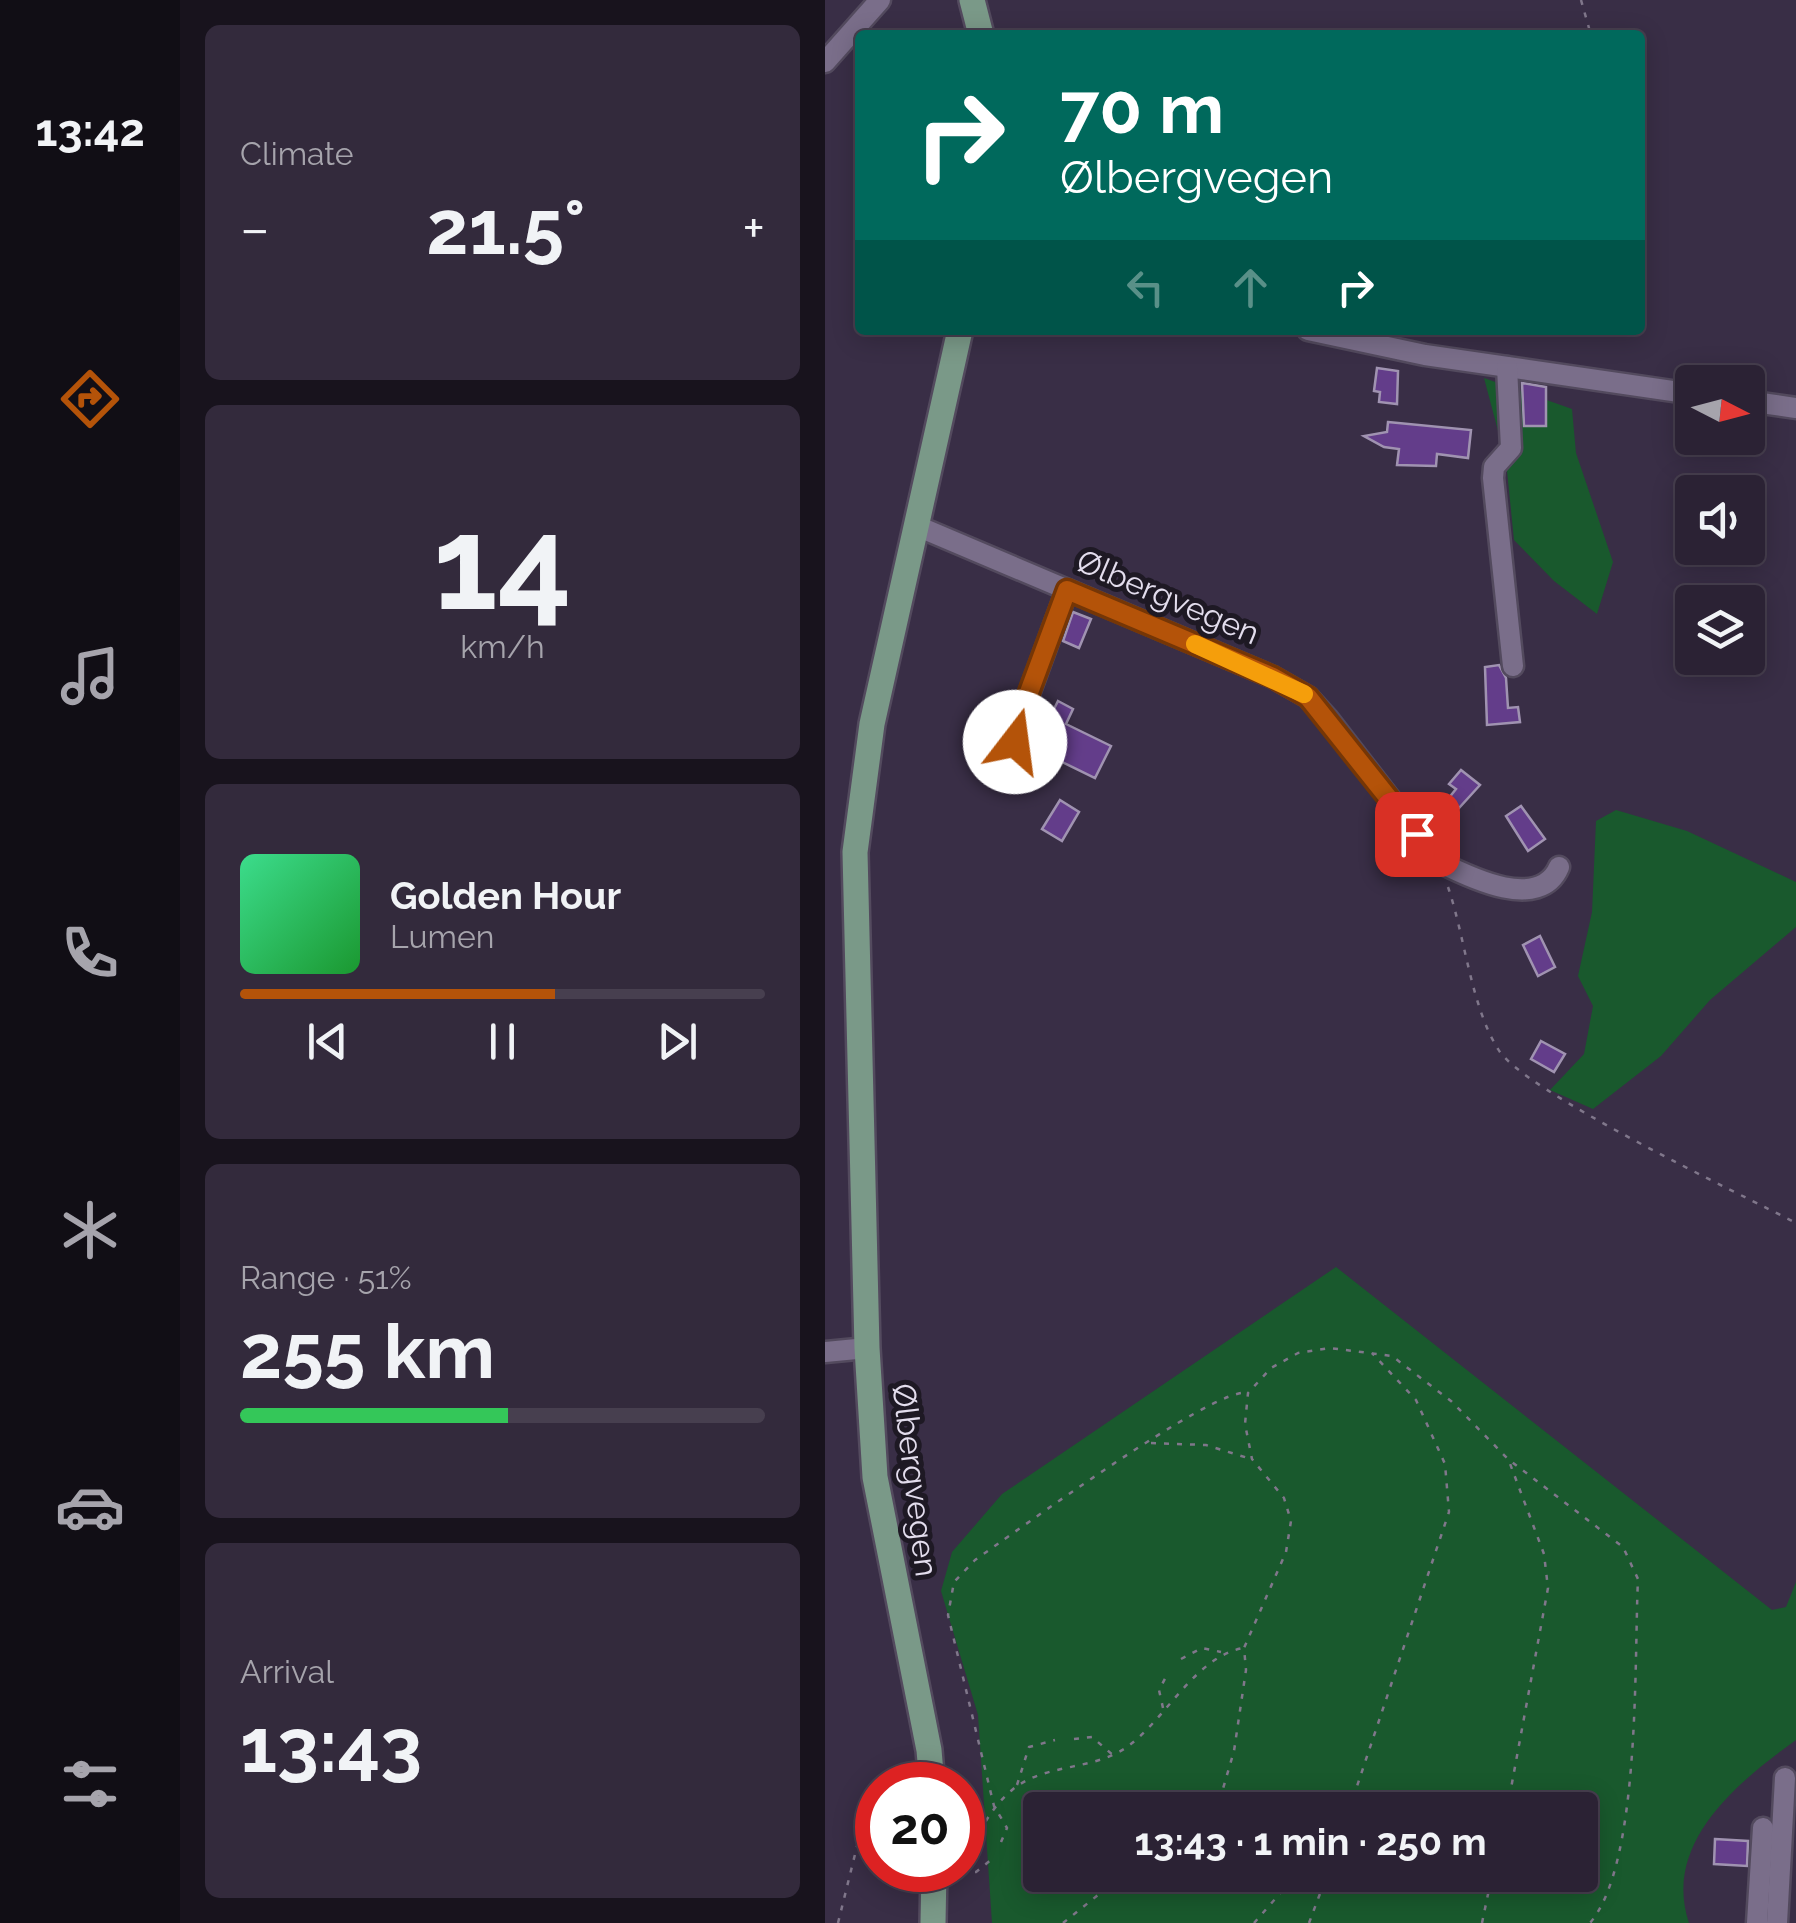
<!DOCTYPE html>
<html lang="en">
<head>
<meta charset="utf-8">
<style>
	body { margin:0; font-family:Raleway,sans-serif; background:#332a3c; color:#f1f3f6; height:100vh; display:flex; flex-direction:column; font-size:38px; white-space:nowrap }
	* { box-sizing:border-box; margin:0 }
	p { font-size:32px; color:#a6a4ac }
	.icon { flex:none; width:55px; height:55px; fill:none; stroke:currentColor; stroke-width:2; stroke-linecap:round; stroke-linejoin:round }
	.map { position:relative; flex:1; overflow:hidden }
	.sheet { display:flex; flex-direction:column; gap:25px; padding:25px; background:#18131d; width:645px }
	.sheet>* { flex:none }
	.banner { position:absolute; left:30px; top:30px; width:790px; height:305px; border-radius:10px; box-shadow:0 5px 25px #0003,0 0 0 2px #473f4f; background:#00695c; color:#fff; overflow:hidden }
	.needle { width:65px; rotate:96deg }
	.fabs { position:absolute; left:850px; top:365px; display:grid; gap:20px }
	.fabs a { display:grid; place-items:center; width:90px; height:90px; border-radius:10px; background:#2b2234; box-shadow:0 5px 25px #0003,0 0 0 2px #473f4f; font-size:50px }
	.speed { position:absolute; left:30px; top:1762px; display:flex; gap:20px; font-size:50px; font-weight:700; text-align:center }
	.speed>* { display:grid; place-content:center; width:130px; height:130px; border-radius:50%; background:#2b2234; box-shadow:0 5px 25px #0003,0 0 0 2px #473f4f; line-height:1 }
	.speed .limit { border:15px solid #d22; background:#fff; color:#111 }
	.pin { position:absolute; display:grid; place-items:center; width:85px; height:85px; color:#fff; margin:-42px; border-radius:20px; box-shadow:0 5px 15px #0006 }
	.me { position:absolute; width:110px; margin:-55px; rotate:15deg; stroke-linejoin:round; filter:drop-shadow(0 0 8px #0008) }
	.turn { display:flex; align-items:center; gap:35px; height:210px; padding:0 40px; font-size:45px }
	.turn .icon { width:130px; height:130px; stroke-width:2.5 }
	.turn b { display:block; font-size:70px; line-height:85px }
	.lanes { display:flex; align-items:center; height:95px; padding:0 40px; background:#0003; justify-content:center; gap:50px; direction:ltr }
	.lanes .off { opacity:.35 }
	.big { font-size:75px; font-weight:700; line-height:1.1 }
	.sheet .tile { flex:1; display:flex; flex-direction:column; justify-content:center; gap:15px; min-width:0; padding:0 35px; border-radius:15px; background:#332a3c }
	.sheet .dial { align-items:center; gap:0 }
	.dial b { font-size:130px; line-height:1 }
	.song { display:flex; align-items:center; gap:30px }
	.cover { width:120px; height:120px; border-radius:15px; background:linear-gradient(135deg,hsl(150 70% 55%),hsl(130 70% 35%)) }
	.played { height:10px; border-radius:5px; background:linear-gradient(90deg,#b45309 60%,#473f4f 60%) }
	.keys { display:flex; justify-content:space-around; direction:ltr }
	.heat { display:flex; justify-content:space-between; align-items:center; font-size:55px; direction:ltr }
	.charge { height:15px; border-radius:8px; background:linear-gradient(90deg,#34c759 51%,#473f4f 0) }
	.trip { position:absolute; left:198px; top:1792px; width:575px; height:100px; border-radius:10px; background:#2b2234; box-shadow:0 5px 25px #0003,0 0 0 2px #473f4f; font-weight:700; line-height:100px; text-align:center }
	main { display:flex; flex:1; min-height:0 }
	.tabs { display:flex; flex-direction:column; width:180px; justify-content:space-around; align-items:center; background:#110e15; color:#a6a4ac }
	.tabs .icon { width:70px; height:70px }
	.tabs .on { color:#b45309 }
	.tabs b { font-size:45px; color:#f1f3f6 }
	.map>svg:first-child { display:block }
</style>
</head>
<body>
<main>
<nav class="tabs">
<b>13:42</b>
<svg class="icon on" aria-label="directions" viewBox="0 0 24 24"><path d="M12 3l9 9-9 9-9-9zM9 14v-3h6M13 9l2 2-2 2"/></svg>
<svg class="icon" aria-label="music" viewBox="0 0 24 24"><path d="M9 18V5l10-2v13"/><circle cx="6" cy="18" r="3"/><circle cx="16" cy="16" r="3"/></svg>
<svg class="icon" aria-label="phone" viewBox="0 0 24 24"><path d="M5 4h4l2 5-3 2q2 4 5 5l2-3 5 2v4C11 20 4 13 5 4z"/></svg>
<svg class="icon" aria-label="climate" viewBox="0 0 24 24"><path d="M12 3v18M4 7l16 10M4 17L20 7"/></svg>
<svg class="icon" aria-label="car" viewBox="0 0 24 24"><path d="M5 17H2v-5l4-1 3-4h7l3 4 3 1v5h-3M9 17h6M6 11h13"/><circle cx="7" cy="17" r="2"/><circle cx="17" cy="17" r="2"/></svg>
<svg class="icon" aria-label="filters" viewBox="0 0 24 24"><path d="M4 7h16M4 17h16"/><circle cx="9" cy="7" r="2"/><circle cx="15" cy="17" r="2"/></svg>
</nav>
<section class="sheet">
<div class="tile"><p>Climate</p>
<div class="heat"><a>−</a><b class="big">21.5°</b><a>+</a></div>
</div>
<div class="tile dial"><b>14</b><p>km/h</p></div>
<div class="tile">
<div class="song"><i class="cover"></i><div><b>Golden Hour</b><p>Lumen</p></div></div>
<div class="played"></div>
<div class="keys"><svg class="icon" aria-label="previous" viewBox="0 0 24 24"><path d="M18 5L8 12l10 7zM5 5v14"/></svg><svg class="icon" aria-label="pause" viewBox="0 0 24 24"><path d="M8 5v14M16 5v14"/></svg><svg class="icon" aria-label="next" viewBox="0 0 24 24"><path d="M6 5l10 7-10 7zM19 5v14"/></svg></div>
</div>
<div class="tile"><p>Range · 51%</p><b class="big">255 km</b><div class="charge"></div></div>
<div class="tile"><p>Arrival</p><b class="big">13:43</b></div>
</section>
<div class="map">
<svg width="971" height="1923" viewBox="0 0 971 1923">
	<rect width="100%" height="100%" fill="#392e46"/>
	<g fill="#19592d" fill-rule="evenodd">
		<path d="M659,378L747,409L751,453L788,562L772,614L729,581L689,540L681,461Z"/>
		<path d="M791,810L862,831L971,882V927L885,1000L836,1056L768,1109L725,1090L759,1054L768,1006L753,976L767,912L771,821Z"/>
		<path d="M511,1267L947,1610L961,1607L971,1582V1740C913,1782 837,1843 864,1923H167L153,1715L116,1591L127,1552L177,1494ZM215,1810H755V1875H215Z"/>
	</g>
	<g fill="#633d8a" stroke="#a093b1" stroke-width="2.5">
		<path d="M552,368L573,371L572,404L554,402L555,392L549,391Z"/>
		<path d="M697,383L721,387V426H699Z"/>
		<path d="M563,422L646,430L643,458L612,454L611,466L572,465L574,449L559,447L539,436L562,432Z"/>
		<path d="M248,612L266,619L254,648L238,641Z"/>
		<path d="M674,665L681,678L683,708L693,707L695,722L662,725L660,667Z"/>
		<path d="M233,701L248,709L241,724L286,746L270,778L233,760L237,752L205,736L211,716L216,718L221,708L228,711Z"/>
		<path d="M184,762L205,772L190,792L172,778Z"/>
		<path d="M636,770L655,785L634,808L623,799L631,789L624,784Z"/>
		<path d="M235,800L254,812L237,841L217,829Z"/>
		<path d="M696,806L720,839L703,851L681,816Z"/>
		<path d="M715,936L730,967L713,976L698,945Z"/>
		<path d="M716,1041L740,1054L729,1072L706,1059Z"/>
		<path d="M890,1839L923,1841L922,1866L889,1864Z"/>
	</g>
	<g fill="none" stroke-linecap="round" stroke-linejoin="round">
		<defs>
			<g id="minor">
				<path d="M0,62L55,0"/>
				<path d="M483,330L600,355L868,394"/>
				<path d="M682,367L686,448L669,467L668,478L688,666"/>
				<path d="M922,401L971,408"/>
				<path d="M92,526L448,677L483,697L503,719L614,862C646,878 715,912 734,867"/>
				<path d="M193,752L190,742L193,724L242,590"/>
				<path d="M0,1352L42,1348"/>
				<path d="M932,1923L938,1828"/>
				<path d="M952,1923L960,1778"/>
			</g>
			<g id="major">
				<path d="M147,0L156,35"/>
				<path d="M107,1785L104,1750L50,1477L42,1348L30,852L47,724L135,330"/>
				<path d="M108,1923L109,1870"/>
			</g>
		</defs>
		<use href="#minor" stroke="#534a5e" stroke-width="25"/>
		<use href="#major" stroke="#534a5e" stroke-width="30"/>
		<g stroke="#80778b" stroke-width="2.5" stroke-dasharray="5 8" stroke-linecap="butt">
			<path d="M756,0L766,35"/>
			<path d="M623,887C640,937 646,1006 673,1049C697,1091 916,1194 971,1223"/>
			<path d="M326,1443L381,1445L426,1459"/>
			<path d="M356,1659L377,1648L396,1652"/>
			<path d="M338,1708L334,1690L343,1673"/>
			<path d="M249,1739L267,1737L289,1756"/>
			<path d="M192,1785L204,1747L230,1740"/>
			<path d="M386,1810L395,1799L409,1751L421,1670L419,1648L461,1552L466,1521L459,1498L427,1459L420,1424L423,1393L446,1368L473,1353L505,1348L567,1356L626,1401L683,1459L798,1547L813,1579C809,1661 816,1863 765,1923"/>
			<path d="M524,1810L624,1512L620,1464L591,1400L547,1353"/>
			<path d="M682,1810L723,1588L719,1554L684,1461"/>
			<path d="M176,1842L182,1828L169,1806L123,1615L129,1582L150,1560C189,1533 390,1386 422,1393"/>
			<path d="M138,1868C151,1839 162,1811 187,1790C219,1763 268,1771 302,1747C341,1719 370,1657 418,1648"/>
			<path d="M137,1872H151L167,1859"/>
			<path d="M131,1880L136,1870"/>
			<path d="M13,1923L43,1802"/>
			<path d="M238,1923L298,1875"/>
			<path d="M429,1923L465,1882L478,1875"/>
			<path d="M484,1923L502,1875"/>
			<path d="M657,1923L667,1875"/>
		</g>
		<use href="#minor" stroke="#7a6e8a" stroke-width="20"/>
		<use href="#major" stroke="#7a9988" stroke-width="25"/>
	</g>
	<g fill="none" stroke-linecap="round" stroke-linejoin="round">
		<defs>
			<path id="route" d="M190,742L203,695L242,590L448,677L483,697L592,834"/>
		</defs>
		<use href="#route" stroke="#753606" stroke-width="25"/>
		<use href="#route" stroke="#b45309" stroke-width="18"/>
		<path stroke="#f59e0b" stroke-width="18" d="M370,644L479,694"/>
	</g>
	<g text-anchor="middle" stroke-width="10" stroke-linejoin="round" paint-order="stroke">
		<g font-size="32" fill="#e3dded" stroke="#1e1924">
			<text transform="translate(343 597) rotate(23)" y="11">Ølbergvegen</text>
			<text transform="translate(90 1480) rotate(83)" y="11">Ølbergvegen</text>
		</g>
	</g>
</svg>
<div class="fabs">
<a><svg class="needle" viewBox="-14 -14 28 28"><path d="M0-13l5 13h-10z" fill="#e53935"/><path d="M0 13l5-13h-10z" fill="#a6a4ac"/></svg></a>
<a><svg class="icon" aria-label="sound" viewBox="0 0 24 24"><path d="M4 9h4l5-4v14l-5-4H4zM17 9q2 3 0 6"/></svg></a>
<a><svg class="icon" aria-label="layers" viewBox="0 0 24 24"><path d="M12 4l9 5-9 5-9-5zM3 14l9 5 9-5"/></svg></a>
</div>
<div class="speed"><div class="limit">20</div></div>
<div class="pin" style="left:592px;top:834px;background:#d93025"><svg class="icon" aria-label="arrive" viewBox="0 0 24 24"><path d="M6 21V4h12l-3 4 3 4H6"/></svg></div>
<svg class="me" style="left:190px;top:742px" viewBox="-20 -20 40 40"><circle r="19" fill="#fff"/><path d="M0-13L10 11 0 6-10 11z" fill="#b45309"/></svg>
<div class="trip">13:43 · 1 min · 250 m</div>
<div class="banner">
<div class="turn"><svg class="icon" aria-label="right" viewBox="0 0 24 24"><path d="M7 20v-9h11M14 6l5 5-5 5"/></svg><div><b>70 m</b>Ølbergvegen</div></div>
<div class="lanes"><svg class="icon off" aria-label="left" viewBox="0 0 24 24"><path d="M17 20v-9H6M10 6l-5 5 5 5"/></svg><svg class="icon off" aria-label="ahead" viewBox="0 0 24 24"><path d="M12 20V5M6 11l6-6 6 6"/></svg><svg class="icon" aria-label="right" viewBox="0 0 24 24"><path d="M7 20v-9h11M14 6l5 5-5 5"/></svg></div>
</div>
</div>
</main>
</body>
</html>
